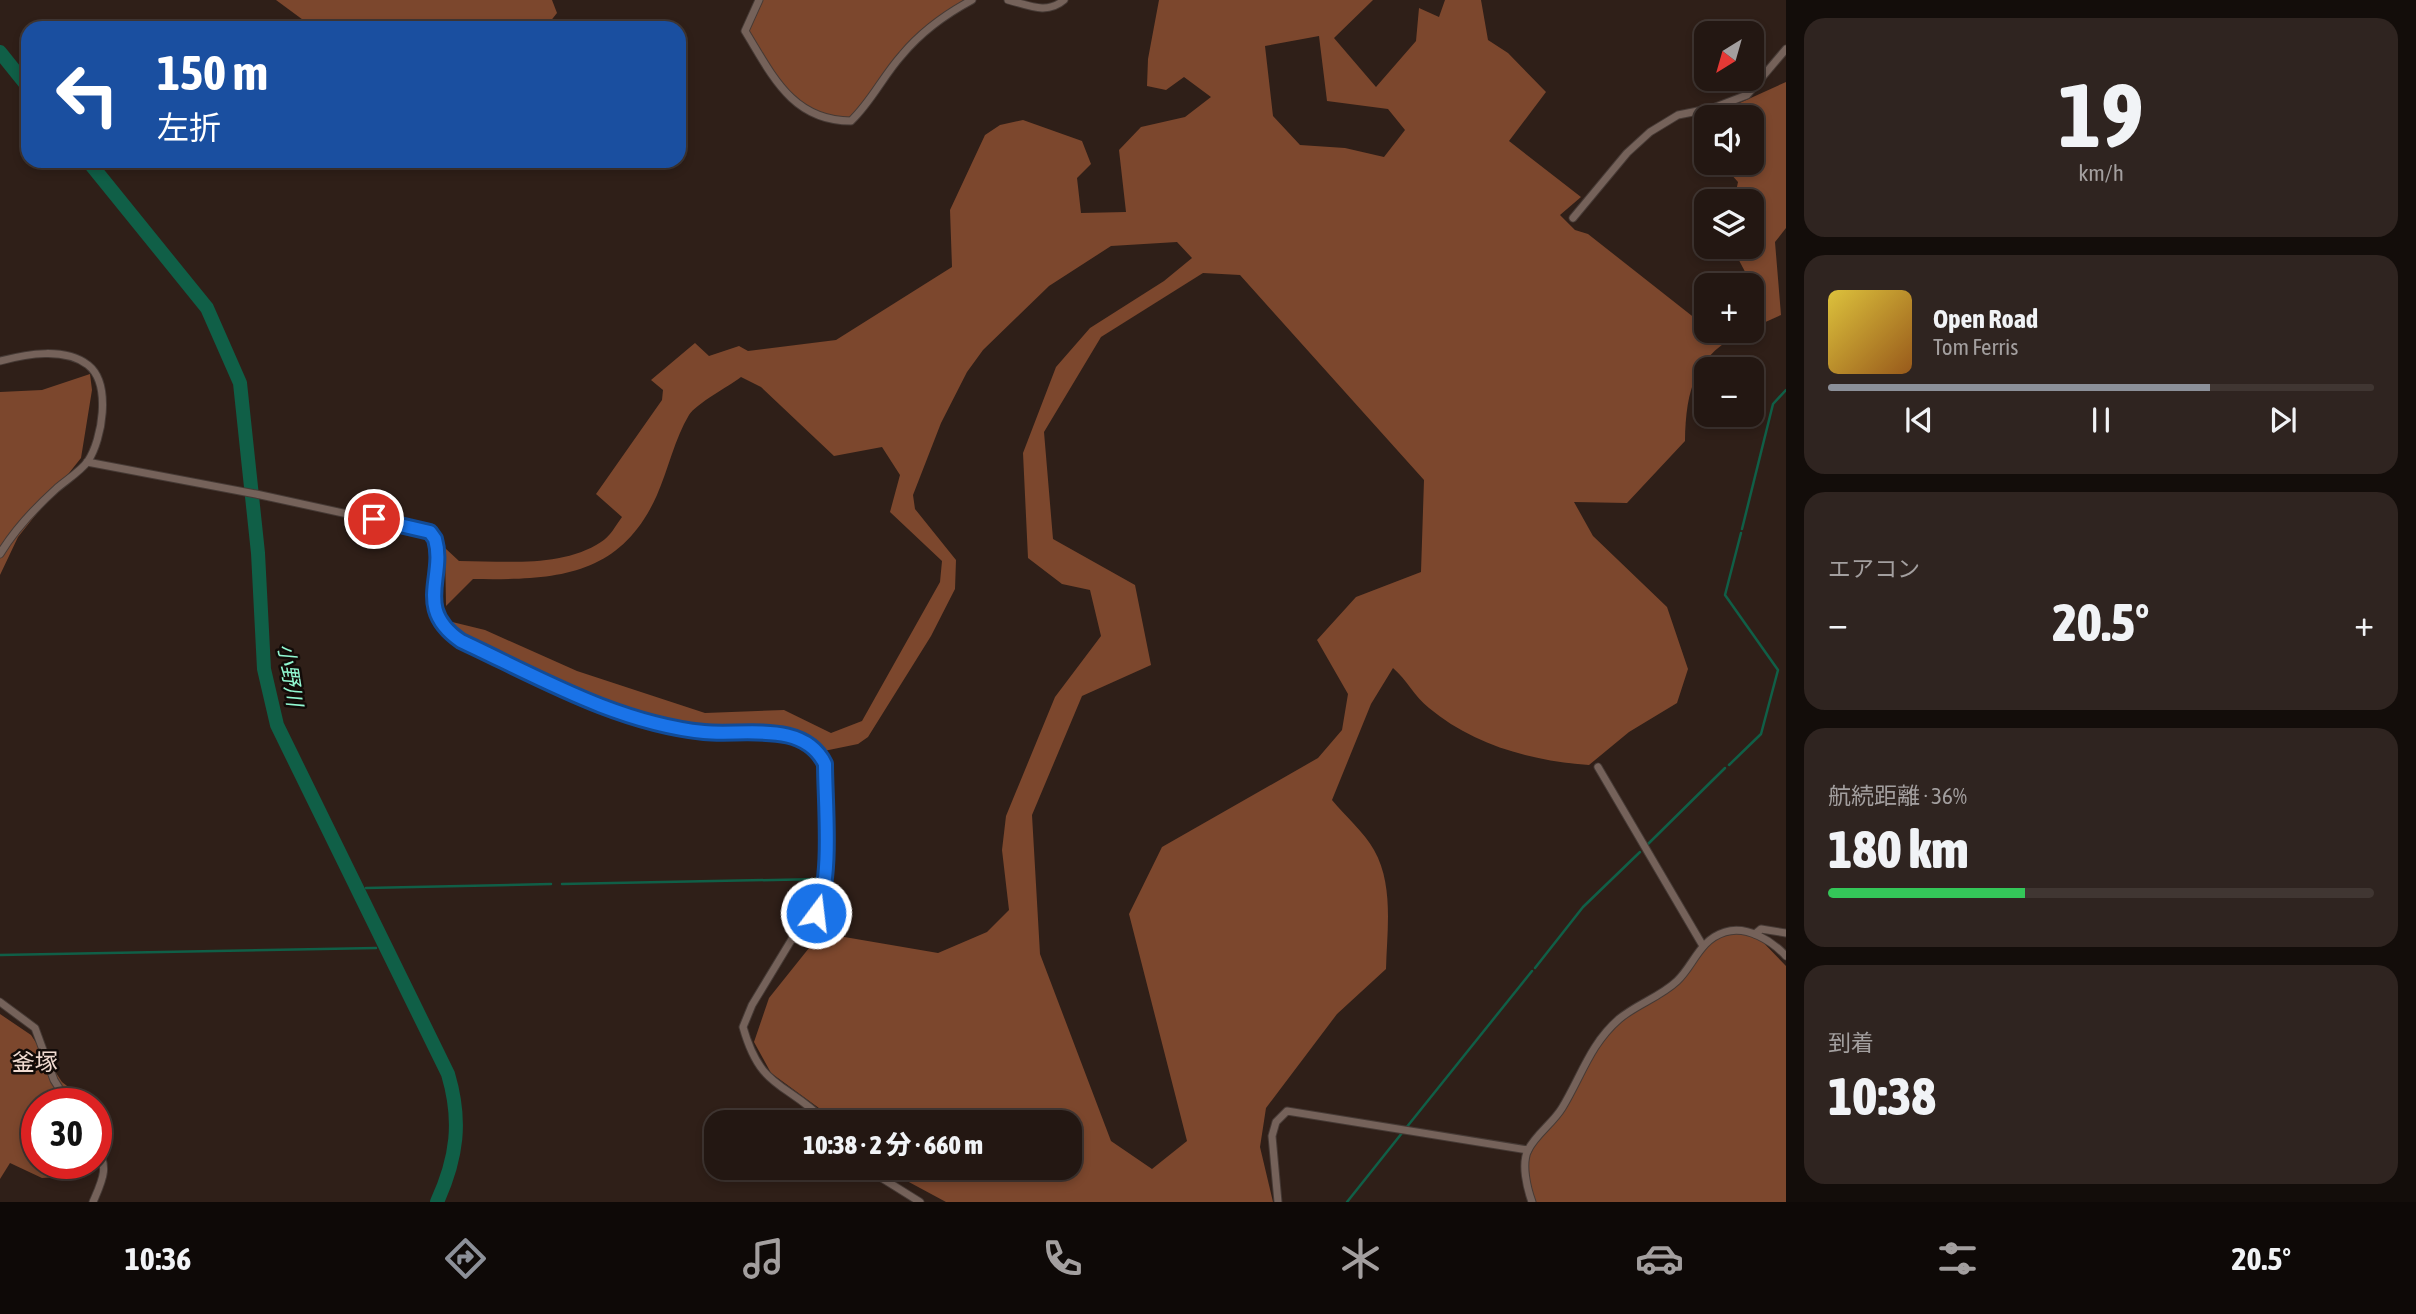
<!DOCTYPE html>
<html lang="ja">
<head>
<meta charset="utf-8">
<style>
	body { margin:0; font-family:"Asap Condensed","Noto Sans JP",sans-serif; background:#2f2420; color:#f1f3f6; height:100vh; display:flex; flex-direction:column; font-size:26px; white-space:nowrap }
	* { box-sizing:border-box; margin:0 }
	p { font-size:23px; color:#a39f9f }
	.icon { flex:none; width:38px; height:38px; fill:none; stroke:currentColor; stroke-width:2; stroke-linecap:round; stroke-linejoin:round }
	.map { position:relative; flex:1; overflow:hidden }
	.details { display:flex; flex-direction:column; gap:18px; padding:18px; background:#130d0a; width:630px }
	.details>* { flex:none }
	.banner { position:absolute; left:21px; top:21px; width:665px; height:147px; border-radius:21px; box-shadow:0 4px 10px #0003,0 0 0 2px #403632; background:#1a4fa0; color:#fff; overflow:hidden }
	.needle { width:46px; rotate:217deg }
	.buttons { position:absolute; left:1694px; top:21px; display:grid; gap:14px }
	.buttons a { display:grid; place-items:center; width:70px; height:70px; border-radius:14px; background:#231712; box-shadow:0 4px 10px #0003,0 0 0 2px #403632; font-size:35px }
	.speed { position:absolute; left:21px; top:1088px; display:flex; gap:14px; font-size:35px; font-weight:700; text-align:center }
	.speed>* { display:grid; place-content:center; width:91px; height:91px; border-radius:50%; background:#231712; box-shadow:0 4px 10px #0003,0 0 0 2px #403632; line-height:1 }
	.speed .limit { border:10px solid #d22; background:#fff; color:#111 }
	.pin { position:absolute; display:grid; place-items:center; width:60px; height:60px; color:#fff; margin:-30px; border:4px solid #fff; border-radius:50%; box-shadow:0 2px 7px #0007 }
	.me { position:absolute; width:77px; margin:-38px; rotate:15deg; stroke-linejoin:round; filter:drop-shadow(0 0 5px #0008) }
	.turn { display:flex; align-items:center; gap:24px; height:147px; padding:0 21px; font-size:32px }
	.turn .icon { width:91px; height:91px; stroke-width:2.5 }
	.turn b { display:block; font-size:49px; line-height:60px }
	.big { font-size:52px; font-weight:800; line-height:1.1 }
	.details .widget { flex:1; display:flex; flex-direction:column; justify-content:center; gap:10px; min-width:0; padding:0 24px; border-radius:21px; background:#2f2420 }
	.details .dial { align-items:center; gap:0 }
	.dial b { font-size:91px; line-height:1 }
	.song { display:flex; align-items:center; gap:21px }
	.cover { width:84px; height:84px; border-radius:10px; background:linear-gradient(135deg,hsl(50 70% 55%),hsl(30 70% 35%)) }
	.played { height:7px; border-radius:4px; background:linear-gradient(90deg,#8c9099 70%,#403632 70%) }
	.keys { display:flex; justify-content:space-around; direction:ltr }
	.heat { display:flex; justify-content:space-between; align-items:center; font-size:38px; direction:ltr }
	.charge { height:10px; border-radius:5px; background:linear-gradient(90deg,#34c759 36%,#403632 0) }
	.trip { position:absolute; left:704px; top:1110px; width:378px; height:70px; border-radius:21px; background:#231712; box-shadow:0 4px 10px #0003,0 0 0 2px #403632; font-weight:800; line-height:70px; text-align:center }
	.menu { display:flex; height:112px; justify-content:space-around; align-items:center; background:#0e0907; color:#a39f9f }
	.menu .icon { width:49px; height:49px }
	.menu .on { color:#8c9099 }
	.menu b { font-size:32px; color:#f1f3f6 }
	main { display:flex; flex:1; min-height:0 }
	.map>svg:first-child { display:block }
</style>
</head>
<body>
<main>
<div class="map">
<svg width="1786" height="1202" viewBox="0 0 1786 1202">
	<rect width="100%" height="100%" fill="#2f1f18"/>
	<g fill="#7c472d" fill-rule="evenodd">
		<path d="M276,0H552L557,13L545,28H314Z"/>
		<path d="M759,0H972L918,36L851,121C794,119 773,73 745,31Z"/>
		<path d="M1159,0H1373L1334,38L1376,87L1416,41L1419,8L1439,17L1445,0H1481L1488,40L1508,53L1546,92L1509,141L1581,197L1560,215L1575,230L1588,234L1701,323L1706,320V331H1746C1695,354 1686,389 1685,441L1627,503L1574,502L1593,536L1667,607L1688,669L1677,703L1629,732L1589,765C1532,761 1473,745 1429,708C1415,697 1406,679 1393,668L1371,704L1332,800C1345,816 1364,832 1374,850C1394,885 1387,931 1386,969L1337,1014L1266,1108L1260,1147L1273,1202H946L881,1167H1069V1122H838L771,1073L754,1042L769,998L821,933L938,953L987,932L1009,910L1002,850L1006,816L1055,697L1101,636L1090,590L1062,584L1028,558L1023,453L1056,367L1090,328L1164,281L1192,258L1177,242L1111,246L1049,286L983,350L967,372L941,423L913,495L915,509L956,560L955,589L931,636L868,737L858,744L819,752L799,738L703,732L617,711L461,641L440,619L485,630L577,671L705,713L784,710L831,733L862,721L940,582L942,561L890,512L900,475L882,447L834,456L761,387L741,377C728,387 697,403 689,415C675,438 668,470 657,495C620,578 554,580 473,579L446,606L445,548L459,561C504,561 562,568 601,542C610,537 616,525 622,517L596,494L662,400L663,390L651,380L695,343L709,356L739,346L748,351L836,340L952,267L950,210L985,135L1000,125L1023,120L1082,141L1091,164L1077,178L1081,213L1126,212L1119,150L1141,127L1185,117L1211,97L1184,77L1166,90L1147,86L1148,59ZM1319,36L1327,101L1388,109L1405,130L1384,157L1345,148L1300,145L1273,116L1265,46ZM1203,273L1240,275L1424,480L1421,572L1356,597L1317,640L1348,694L1342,730L1318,758L1162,847L1129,914L1187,1141L1152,1169L1111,1141L1040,954L1032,815L1082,696L1151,665L1135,585L1053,539L1044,432L1101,337Z"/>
		<path d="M1786,82V228L1775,242L1781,315L1752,328V285L1732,247H1752V201H1734L1738,182L1721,163H1752V117H1724L1733,106Z"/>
		<path d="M90,374L92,390L81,458L18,537L0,575V392L42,390Z"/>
		<path d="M1723,932L1755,934L1786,966V1202H1532L1525,1170L1528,1150L1561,1111L1584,1061L1619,1019L1665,992L1690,960Z"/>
		<path d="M0,1014L31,1035L62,1082L90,1104H37V1164H94L90,1175L42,1178L10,1163L0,1179Z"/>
	</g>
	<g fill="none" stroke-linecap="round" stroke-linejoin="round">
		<g stroke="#105f47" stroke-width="2.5">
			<path d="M1742,529L1773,404L1786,390"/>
			<path d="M1729,765L1761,734L1778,670L1725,595L1741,533"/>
			<path d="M1646,846L1725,768"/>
			<path d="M562,884L821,879"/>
			<path d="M355,888H358"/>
			<path d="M366,888L551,884"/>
			<path d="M382,948H386"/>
			<path d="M0,955L376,948"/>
			<path d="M1535,968L1583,907L1640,852"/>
			<path d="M1406,1128L1532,971"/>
			<path d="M1347,1202L1402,1133"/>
		</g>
		<g stroke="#105f47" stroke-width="14">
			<path d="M0,52L28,87"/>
			<path d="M88,161L207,308L240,383L258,553L264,669L277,725L448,1074C462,1121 457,1158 437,1202"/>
		</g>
		<defs>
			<g id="minor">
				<path d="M759,0L745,31C772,75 792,121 851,121C872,101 883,76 902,55C921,32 946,14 972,0"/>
				<path d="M1008,0C1028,5 1047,15 1064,0"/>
				<path d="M1573,218L1627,153L1650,132L1678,115L1713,108L1747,95L1786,49"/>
				<path d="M0,361C27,354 64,347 88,365C112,384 102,440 88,461C81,471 65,481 56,489C34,509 15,529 0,554"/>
				<path d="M87,462L256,494L430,532C453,561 410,606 461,641C538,678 617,723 704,732C743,736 804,720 825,764L823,900L810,921L795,934L752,1005L743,1027C761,1091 786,1081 826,1122"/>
				<path d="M1598,767L1703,946"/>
				<path d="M1755,934L1761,929L1786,933"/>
				<path d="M0,1002L35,1028L54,1080L69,1104"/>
				<path d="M864,1167L920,1202"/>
				<path d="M93,1202C102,1181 110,1167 96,1147"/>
				<path d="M1278,1202L1272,1136L1276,1122L1287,1111L1528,1150"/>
				<path d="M1532,1202C1527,1188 1521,1164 1528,1150C1536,1134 1553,1123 1562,1108C1581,1077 1590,1044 1619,1019C1637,1004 1660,997 1677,981C1694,965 1699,940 1725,932C1747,925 1772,941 1786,956"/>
			</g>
		</defs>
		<use href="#minor" stroke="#463a35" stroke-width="9"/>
		<use href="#minor" stroke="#75625a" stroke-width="7"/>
	</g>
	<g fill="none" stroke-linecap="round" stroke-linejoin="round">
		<defs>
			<path id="route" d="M374,519L430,532L435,539C446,577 413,608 461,641C538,677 617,723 704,732C743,736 804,720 825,764C825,802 833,881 816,913"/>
		</defs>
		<use href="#route" stroke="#114b97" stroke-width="18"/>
		<use href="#route" stroke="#1a73e8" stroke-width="12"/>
	</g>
	<g text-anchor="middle" stroke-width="5" stroke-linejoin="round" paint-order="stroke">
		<g font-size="21" font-style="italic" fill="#92f9d2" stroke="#120b08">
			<text transform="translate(290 675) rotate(81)" y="7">小野川</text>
		</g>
		<g font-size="23" fill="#f0dbd1" stroke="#120b08">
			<text x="35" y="1070">釜塚</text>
		</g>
	</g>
</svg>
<div class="buttons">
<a><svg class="needle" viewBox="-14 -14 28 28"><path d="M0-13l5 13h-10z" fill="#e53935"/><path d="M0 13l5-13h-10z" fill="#a39f9f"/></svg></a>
<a><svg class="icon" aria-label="sound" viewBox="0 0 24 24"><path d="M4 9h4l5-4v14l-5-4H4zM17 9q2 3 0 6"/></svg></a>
<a><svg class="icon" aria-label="layers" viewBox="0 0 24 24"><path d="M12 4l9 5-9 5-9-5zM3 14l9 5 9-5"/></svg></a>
<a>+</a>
<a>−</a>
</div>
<div class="speed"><div class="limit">30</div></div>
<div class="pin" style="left:374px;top:519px;background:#d93025"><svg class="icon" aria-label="arrive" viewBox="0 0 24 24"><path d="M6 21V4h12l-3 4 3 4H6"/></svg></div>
<svg class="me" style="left:816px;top:913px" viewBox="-20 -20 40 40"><circle r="17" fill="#1a73e8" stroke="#fff" stroke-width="3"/><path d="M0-11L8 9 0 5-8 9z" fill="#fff"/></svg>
<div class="trip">10:38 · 2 分 · 660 m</div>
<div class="banner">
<div class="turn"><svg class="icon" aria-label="left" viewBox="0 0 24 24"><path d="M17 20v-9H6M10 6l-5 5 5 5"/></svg><div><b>150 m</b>左折</div></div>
</div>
</div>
<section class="details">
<div class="widget dial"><b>19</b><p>km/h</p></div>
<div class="widget">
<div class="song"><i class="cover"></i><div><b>Open Road</b><p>Tom Ferris</p></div></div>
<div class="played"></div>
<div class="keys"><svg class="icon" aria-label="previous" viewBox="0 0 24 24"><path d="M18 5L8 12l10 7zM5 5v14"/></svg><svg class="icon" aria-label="pause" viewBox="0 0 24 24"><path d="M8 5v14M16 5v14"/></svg><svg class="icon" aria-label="next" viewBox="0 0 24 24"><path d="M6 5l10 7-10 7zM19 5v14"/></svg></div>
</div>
<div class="widget"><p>エアコン</p>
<div class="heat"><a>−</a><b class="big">20.5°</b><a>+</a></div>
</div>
<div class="widget"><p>航続距離 · 36%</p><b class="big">180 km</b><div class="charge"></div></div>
<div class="widget"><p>到着</p><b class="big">10:38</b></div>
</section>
</main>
<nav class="menu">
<b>10:36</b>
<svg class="icon on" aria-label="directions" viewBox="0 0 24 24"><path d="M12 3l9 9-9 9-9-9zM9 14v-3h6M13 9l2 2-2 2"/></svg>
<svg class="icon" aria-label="music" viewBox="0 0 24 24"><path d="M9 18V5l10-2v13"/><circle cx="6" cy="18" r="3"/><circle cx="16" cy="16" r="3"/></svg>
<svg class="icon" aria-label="phone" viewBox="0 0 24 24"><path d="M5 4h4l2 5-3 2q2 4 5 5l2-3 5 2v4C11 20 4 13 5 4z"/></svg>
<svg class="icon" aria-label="climate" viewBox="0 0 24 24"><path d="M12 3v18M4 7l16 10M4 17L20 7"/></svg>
<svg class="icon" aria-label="car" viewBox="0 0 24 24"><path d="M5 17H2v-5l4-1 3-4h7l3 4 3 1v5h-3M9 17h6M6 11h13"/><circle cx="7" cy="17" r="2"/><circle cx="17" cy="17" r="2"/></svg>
<svg class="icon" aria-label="filters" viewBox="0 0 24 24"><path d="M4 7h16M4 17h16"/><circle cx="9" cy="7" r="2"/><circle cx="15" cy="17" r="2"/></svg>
<b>20.5°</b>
</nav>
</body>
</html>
